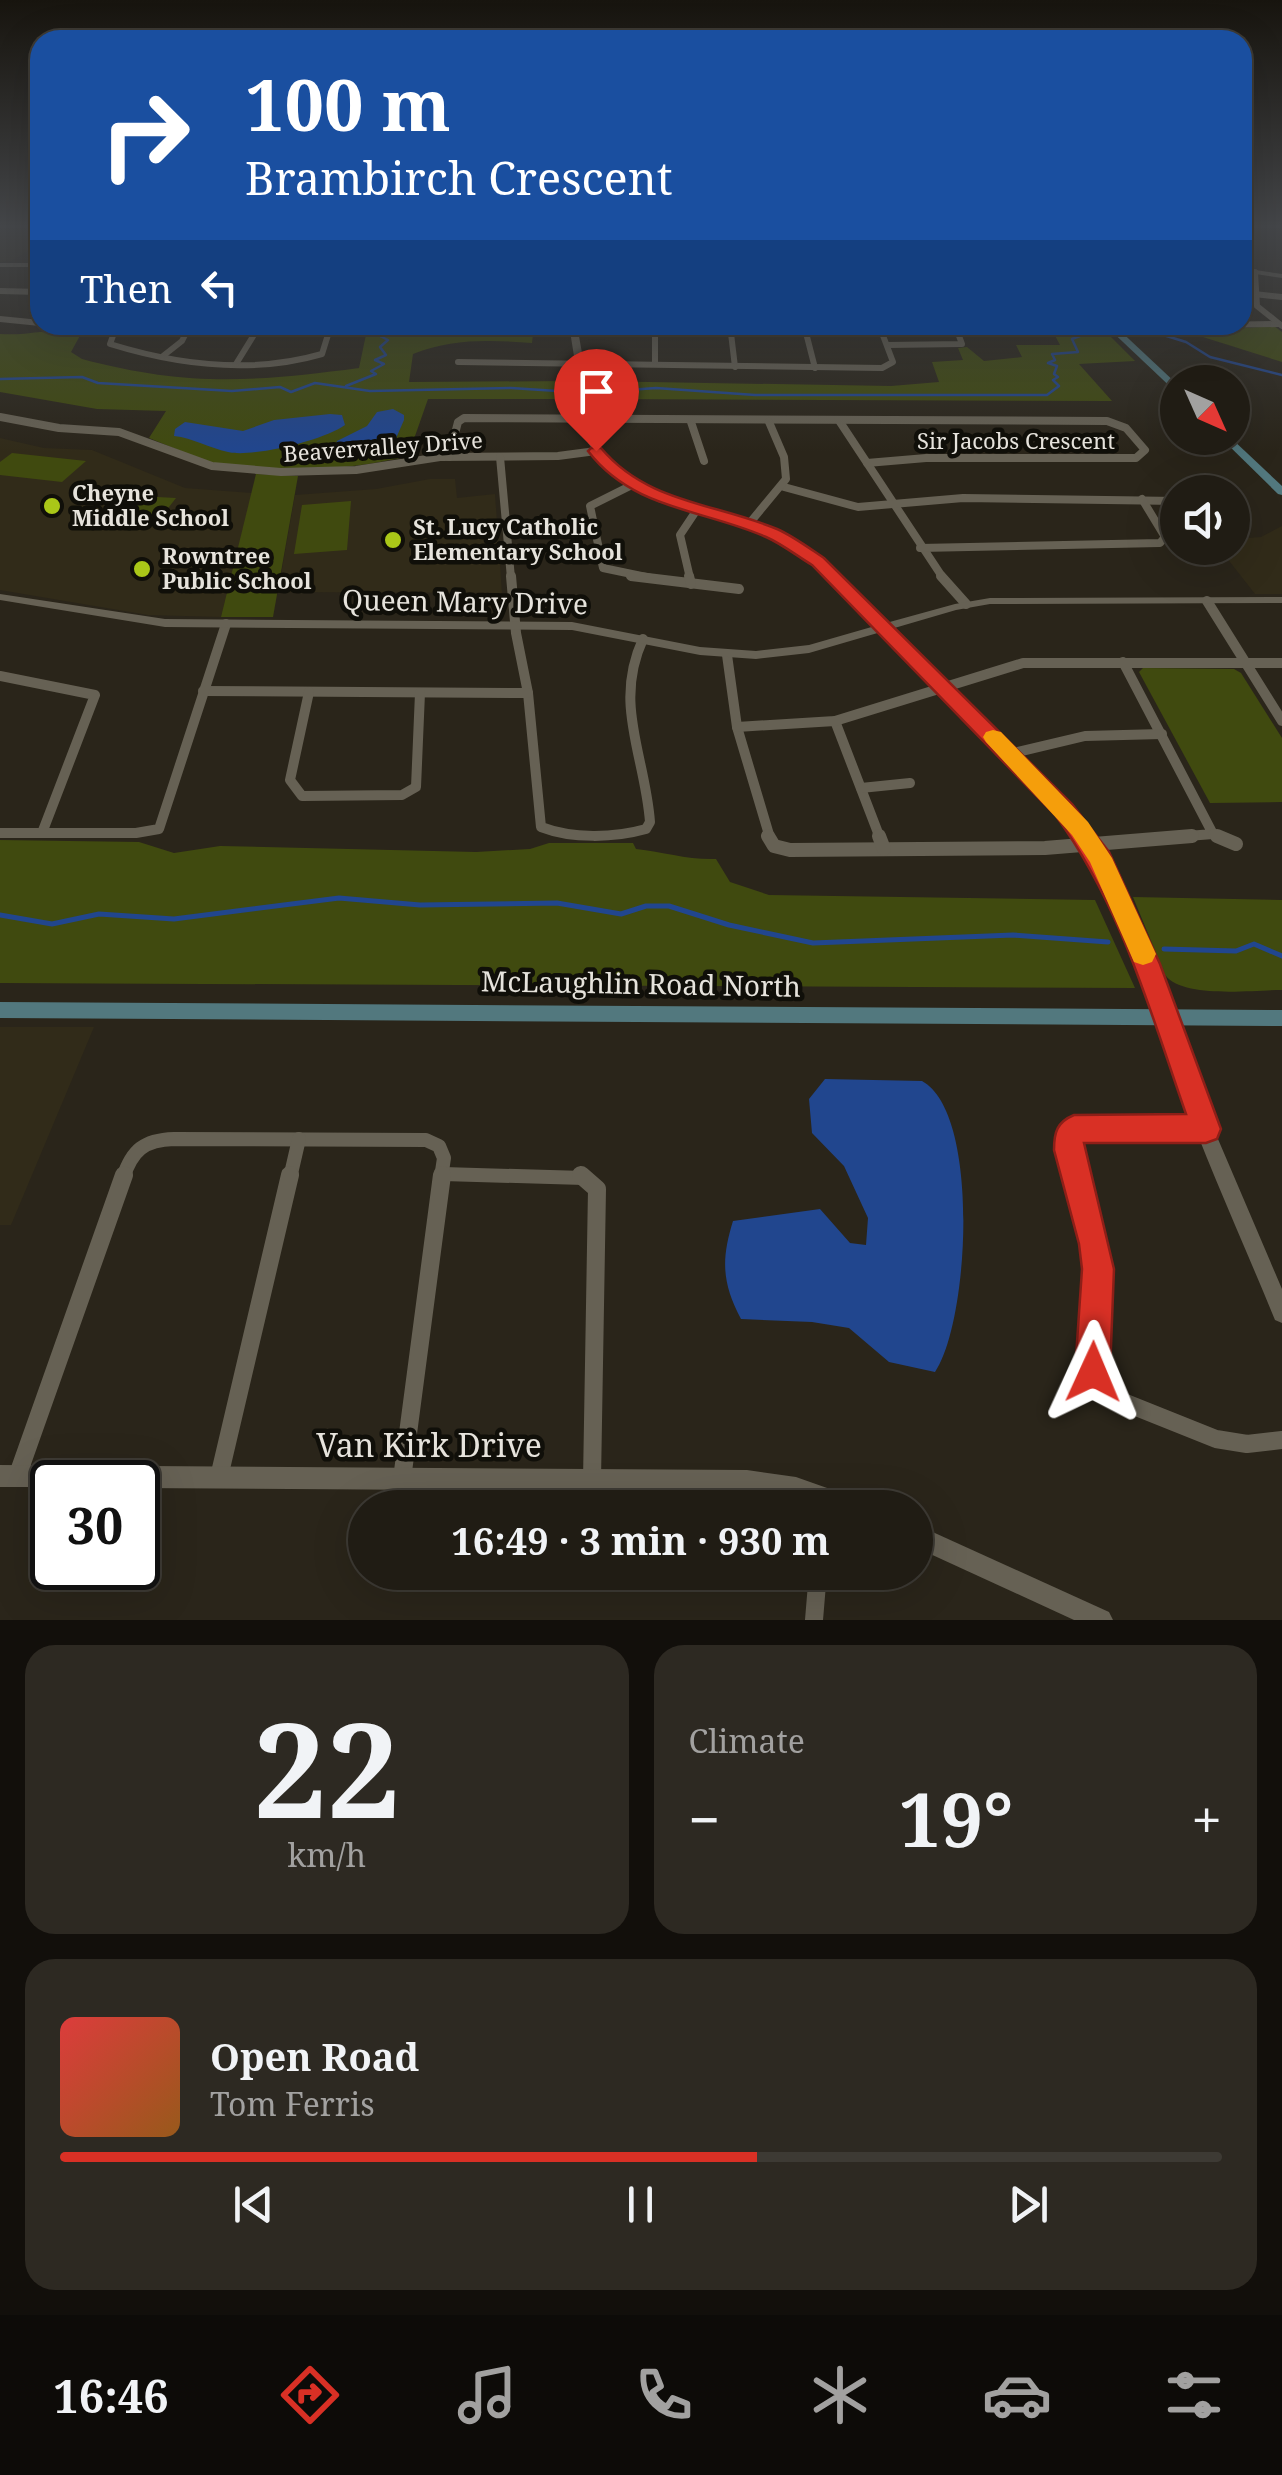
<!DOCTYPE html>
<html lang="en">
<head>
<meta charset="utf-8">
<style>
	body { margin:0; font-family:"Noto Serif",serif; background:#2d2922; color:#f1f3f6; height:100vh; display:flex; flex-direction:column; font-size:38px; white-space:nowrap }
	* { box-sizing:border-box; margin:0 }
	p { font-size:32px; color:#a2a1a0 }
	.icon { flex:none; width:55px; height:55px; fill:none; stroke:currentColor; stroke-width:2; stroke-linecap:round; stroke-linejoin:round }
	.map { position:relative; height:1620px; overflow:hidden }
	.details { display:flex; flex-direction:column; gap:25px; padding:25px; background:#120f0b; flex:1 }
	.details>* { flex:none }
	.banner { position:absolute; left:30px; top:30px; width:1222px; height:305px; border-radius:30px; box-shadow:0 10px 40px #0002,0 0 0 2px #3d3a34; background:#1a4fa0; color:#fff; overflow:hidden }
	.needle { width:65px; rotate:135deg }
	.tools { position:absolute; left:1160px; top:365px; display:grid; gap:20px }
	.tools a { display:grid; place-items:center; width:90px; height:90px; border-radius:50%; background:#201c14; box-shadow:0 10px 40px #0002,0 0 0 2px #3d3a34; font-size:50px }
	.speed { position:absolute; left:30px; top:1460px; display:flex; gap:20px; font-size:50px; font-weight:700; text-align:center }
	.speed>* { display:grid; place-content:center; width:130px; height:130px; border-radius:50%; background:#201c14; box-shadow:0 10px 40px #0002,0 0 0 2px #3d3a34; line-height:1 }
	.speed .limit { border:5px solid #111; border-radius:15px; background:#fff; color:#111 }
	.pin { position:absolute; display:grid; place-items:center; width:85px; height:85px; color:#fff; margin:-102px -42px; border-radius:50% 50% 50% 0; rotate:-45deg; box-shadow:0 0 10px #0007 }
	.pin .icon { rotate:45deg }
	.me { position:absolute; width:110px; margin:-55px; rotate:1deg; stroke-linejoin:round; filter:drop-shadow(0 0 8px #0008) }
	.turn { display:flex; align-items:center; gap:35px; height:210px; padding:0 50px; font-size:45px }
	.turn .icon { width:130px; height:130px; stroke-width:2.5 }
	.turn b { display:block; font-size:70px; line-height:85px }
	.then { display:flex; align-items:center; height:95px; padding:0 50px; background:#0003; gap:20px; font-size:38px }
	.big { font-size:75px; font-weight:700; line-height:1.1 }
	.details .widget { flex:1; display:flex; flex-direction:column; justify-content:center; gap:15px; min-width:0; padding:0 35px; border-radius:30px; background:#2d2922 }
	.details .dial { align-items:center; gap:0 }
	.dial b { font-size:130px; line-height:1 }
	.song { display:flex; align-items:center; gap:30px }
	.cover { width:120px; height:120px; border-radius:15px; background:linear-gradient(135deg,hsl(0 70% 55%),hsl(30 70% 35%)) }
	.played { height:10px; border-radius:5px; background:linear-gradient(90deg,#d93025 60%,#3d3a34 60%) }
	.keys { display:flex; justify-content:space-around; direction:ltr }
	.heat { display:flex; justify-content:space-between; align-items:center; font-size:55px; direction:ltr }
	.details .tiles { flex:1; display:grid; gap:25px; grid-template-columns:1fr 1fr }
	.widget:last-child { grid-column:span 2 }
	.trip { position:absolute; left:348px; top:1490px; width:585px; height:100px; border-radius:50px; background:#201c14; box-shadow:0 10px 40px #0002,0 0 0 2px #3d3a34; font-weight:700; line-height:100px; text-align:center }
	.menu { display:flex; height:160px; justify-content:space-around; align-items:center; background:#0d0b08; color:#a2a1a0 }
	.menu .icon { width:70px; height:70px }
	.menu .current { color:#d93025 }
	.menu b { font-size:45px; color:#f1f3f6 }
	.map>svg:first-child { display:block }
</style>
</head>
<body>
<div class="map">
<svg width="1282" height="1620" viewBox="0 0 1282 1620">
	<rect width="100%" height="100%" fill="#2a251a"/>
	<g fill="#312b19">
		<path d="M0,225H40V244L11,261L0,262Z"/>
		<path d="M0,438L44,448L92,450L185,488L252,493L221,617L148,615L0,590Z"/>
		<path d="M430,479H455L457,498L495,494L502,593L278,592L295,495L376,489Z"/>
		<path d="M1282,526V594H1255L1219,548H1232L1233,539L1261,537Z"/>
		<path d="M0,1027H94L11,1225H0Z"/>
	</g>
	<g fill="#404a0f">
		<path d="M368,325H564L566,331L533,334L532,343C490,340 453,338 413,354L409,382L568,381L572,399H428L408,456C357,469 266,477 214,463C192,457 170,446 149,438L166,411L97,409L0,392V334C30,336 54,327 83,330L71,352L82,359C187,387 253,382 359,368Z"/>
		<path d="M1057,325H1099L1135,361L1079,364L1112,401L596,399L592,381L891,386L939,382L932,362L963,360L958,348L967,347L984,361L1022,357L1016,345H1060L1052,330Z"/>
		<path d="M1274,326L1282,332V362L1187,332Z"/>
		<path d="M12,453L86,461L62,482L0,475V462Z"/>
		<path d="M256,474L298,476L273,617H221Z"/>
		<path d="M119,495L176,498L162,516L104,513Z"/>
		<path d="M351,501L347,550L294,554L302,505Z"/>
		<path d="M1143,668L1234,669L1241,673L1282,738V802L1210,803L1139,672Z"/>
		<path d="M0,840L139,842L174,853L220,846L476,852L530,849L549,843H633L636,849C664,852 688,860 716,859L730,882L769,895L1095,900L1135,988L0,983Z"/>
		<path d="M1133,897L1282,900V990C1251,990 1184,999 1165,975Z"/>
	</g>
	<g fill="#21468e">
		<path d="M393,409L404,415V420L390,452L347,454L335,448L337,441L367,426L377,412Z"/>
		<path d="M330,414L342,415L345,425C325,440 251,458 228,452C209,448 193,438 174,436L175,429L185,422L243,431L274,420Z"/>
		<path d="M825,1079L922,1081C981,1113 969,1322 935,1372L889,1362L849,1328L812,1322L741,1319C722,1283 721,1260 733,1221L820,1209L850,1243L866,1245L868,1218L844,1166L812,1133L809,1099Z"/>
	</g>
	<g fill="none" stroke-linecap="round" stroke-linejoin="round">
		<g stroke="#21468e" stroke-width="2.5">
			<path d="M1131,325L1186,342L1210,357L1282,375"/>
			<path d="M0,379L82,377L98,383L232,391L280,387L291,392L315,383L370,391L511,388L573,392"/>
			<path d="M346,386L376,374L371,371L384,364L375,360L386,355L380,347L388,340L380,336L391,332L385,325"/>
			<path d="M600,392L656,388L755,395H1047L1059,386L1053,380L1058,377L1054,374L1057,366L1048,363L1055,360L1052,354L1078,352L1072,339L1080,336L1078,333L1095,329"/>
		</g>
		<g stroke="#21468e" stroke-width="5">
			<path d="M0,915L52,924L99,914L174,919L339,898L420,905L557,903L621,914L646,906H669L729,925L813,943L1013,935L1108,942"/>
			<path d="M1164,949L1236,951L1254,944L1282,956"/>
		</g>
		<g stroke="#666154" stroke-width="6">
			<path d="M1255,272L1257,306L1282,326"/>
			<path d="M0,291L40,292"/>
			<path d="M1254,294L1282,297"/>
			<path d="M0,319L40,323"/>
			<path d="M60,325L110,330L114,333L110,344C178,365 253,374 322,354L331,325"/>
			<path d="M655,325V363"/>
			<path d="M730,325L735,367"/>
			<path d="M804,325L815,368"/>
			<path d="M1215,325L1279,324"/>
			<path d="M957,328L1041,329L1052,325"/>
			<path d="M887,345L962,344L955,325"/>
			<path d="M163,356L182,341L190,325"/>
			<path d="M458,362L882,368L893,362L879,325"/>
			<path d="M236,364L260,325"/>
		</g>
		<g stroke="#666154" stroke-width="8">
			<path d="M0,417L59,428L119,432L212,466L281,472L356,470L440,457L558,456L596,451"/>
			<path d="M691,422L704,461"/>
			<path d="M840,422L943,578"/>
			<path d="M449,457L458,422L464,418L1107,421L1126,428L1145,450L1136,458H926L867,463"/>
			<path d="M500,457L511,578"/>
			<path d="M632,485L590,506L603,568L651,578"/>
			<path d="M784,487L858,507L963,498L1178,501"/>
			<path d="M748,525L786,479L784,457L769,422"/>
			<path d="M920,548L1160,543L1165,537L1142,499"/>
			<path d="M690,578L680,535L696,511"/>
		</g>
		<g stroke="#666154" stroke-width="10">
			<path d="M511,576L516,633L528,693L541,827C572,839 614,838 646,829L650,822C645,755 613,704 643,639"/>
			<path d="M631,576L739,589"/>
			<path d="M689,576L691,584"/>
			<path d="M941,576L966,604"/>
			<path d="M1207,601L1282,721"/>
			<path d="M727,655L737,727L770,838"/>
			<path d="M1123,662L1213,834L1162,838"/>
			<path d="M0,676L95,695L42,833"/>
			<path d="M203,691L528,693"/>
			<path d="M309,692L290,780L302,796L402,795L416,787L420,693"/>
			<path d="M835,721L880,838"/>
			<path d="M737,727L835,721L1023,663H1282"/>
			<path d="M1009,754L1085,736L1162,734"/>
			<path d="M861,788L910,783"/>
			<path d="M0,833H136L159,829L226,624"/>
			<path d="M1213,834L1223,838"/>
		</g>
		<g stroke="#666154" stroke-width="14">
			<path d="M768,836L774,846L790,850L1045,848L1192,836"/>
			<path d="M879,836L884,849"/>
			<path d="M1217,836L1236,844"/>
			<path d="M443,1174L584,1178"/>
			<path d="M123,1178C132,1150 144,1140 174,1139L426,1140L439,1146L444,1158L441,1178"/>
			<path d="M290,1178L299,1139"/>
			<path d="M1076,1178L1068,1150L1069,1135L1074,1130L1206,1129"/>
		</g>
		<g stroke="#666154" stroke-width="18">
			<path d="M581,1175L597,1189L592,1480"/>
			<path d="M1075,1175L1098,1269L1093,1371L1099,1386L1121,1401L1216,1439L1247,1444L1282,1440"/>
			<path d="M17,1477L124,1175"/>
			<path d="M219,1477L290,1175"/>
			<path d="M402,1479L442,1175"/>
			<path d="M814,1620L818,1572"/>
		</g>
		<g fill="#666154" fill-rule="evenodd">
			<rect x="0" y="263" width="40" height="4"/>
			<path d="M1242,268L1282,274V278L1242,272Z"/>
			<path d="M569,325H577L598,443L615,468L664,498L776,531L822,559L886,623L955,604L990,598L1282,597V603L990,604L956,610L891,629L1085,824L1116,877L1143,937L1209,1118L1282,1289V1323L1275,1320C1243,1242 1208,1165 1179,1086C1148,999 1124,912 1075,832L881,632L809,653L756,659L700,655L572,630L165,627L0,600V594L165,619L572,622L700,647L756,651L809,645L875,626L814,563L768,535L658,502L609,472L588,443Z"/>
			<path d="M0,1465L747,1470L796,1477L861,1500L864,1508H820L796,1499L747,1492L138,1488V1482H52V1487H0Z"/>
			<path d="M915,1524L1109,1612L1113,1620H1074L915,1547Z"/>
		</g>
		<g fill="#52787e" fill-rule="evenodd">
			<path d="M1105,325H1114L1178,385V394Z"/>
			<path d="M1221,438H1231L1282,486V495L1278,494Z"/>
			<path d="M0,1002L1282,1010V1026L0,1018Z"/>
		</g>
	</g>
	<linearGradient id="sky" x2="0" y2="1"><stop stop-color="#17140e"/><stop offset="0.5" stop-color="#444649"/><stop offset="1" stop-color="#444649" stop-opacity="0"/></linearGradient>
	<rect width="1282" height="452" fill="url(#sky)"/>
	<path fill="#d93025" stroke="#8d1f18" stroke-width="2.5" d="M591,448H601C647,503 715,503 777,529C793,536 809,548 824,558L1072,804L1109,852L1160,964L1221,1129L1217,1139L1206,1143H1084L1114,1269L1110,1372L1105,1384L1093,1389L1081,1384L1075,1372L1082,1269L1079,1244L1054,1150C1054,1132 1057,1122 1074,1115L1186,1114C1150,1011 1121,905 1056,816L812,565C797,556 782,544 766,537C703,509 633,510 588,451Z"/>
	<path fill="#f59e0b" d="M993,730L1001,732L1088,822L1112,858L1156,954L1152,962L1143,965L1134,962L1090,862L1072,835L986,742L983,737L986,732Z"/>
	<g fill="#aac718" stroke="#100f09" stroke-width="4">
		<circle cx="52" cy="506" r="10"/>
		<circle cx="393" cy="540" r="10"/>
		<circle cx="142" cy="569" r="10"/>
	</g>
	<g text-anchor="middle" stroke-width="9" stroke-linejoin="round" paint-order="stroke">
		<g font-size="22" fill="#e6e3dc" stroke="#100f09">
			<text x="1016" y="449">Sir Jacobs Crescent</text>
			<text transform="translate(383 447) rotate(-4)" y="8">Beavervalley Drive</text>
		</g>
		<g font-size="22" font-weight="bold" fill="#e6e3dc" stroke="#100f09" text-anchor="start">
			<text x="72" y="501">Cheyne<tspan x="72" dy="25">Middle School</tspan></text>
			<text x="413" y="535">St. Lucy Catholic<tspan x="413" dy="25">Elementary School</tspan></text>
			<text x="162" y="564">Rowntree<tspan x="162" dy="25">Public School</tspan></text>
		</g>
		<g font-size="28" fill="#e6e3dc" stroke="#100f09">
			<text transform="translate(465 602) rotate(1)" y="10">Queen Mary Drive</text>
			<text transform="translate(641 984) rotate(1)" y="10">McLaughlin Road North</text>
		</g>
		<g font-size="32" fill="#e6e3dc" stroke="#100f09">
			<text x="429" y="1457">Van Kirk Drive</text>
		</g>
	</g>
</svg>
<div class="tools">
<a><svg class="needle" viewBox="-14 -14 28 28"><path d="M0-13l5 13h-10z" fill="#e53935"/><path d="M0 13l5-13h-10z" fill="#a2a1a0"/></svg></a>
<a><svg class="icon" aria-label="sound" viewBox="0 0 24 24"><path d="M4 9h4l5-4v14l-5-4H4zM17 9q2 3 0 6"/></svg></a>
</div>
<div class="speed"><div class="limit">30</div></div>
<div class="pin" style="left:596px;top:451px;background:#d93025"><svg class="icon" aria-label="arrive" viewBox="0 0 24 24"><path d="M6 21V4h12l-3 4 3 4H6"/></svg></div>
<svg class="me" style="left:1093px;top:1372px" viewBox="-20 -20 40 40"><path d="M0-17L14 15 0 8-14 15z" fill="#d93025" stroke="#fff" stroke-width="4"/></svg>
<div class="trip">16:49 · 3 min · 930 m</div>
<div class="banner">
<div class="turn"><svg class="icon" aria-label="right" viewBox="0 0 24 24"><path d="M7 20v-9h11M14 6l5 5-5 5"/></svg><div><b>100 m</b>Brambirch Crescent</div></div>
<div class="then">Then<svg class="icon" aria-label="left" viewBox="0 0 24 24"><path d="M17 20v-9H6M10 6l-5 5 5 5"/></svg></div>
</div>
</div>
<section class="details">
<div class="tiles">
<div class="widget dial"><b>22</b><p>km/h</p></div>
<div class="widget"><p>Climate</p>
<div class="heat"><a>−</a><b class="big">19°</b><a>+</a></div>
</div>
<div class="widget">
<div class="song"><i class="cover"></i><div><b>Open Road</b><p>Tom Ferris</p></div></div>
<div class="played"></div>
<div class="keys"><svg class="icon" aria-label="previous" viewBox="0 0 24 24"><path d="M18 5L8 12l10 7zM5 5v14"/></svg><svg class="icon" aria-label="pause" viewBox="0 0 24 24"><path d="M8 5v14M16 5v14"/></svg><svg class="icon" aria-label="next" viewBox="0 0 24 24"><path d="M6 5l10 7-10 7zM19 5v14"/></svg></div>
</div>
</div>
</section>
<nav class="menu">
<b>16:46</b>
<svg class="icon current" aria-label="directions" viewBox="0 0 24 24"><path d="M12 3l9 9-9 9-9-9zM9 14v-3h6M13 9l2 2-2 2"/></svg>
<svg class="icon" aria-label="music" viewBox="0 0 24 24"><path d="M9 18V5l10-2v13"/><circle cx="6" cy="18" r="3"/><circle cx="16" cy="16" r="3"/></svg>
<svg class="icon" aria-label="phone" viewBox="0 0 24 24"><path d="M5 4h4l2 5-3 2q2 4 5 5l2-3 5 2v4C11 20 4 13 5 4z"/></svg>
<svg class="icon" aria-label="climate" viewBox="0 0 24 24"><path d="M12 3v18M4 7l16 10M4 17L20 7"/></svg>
<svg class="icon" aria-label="car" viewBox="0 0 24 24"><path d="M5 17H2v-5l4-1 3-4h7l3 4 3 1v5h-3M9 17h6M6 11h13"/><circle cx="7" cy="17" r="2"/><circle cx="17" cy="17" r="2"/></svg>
<svg class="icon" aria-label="filters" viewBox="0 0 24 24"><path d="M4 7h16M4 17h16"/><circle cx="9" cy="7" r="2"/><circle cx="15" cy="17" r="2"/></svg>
</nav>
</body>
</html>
